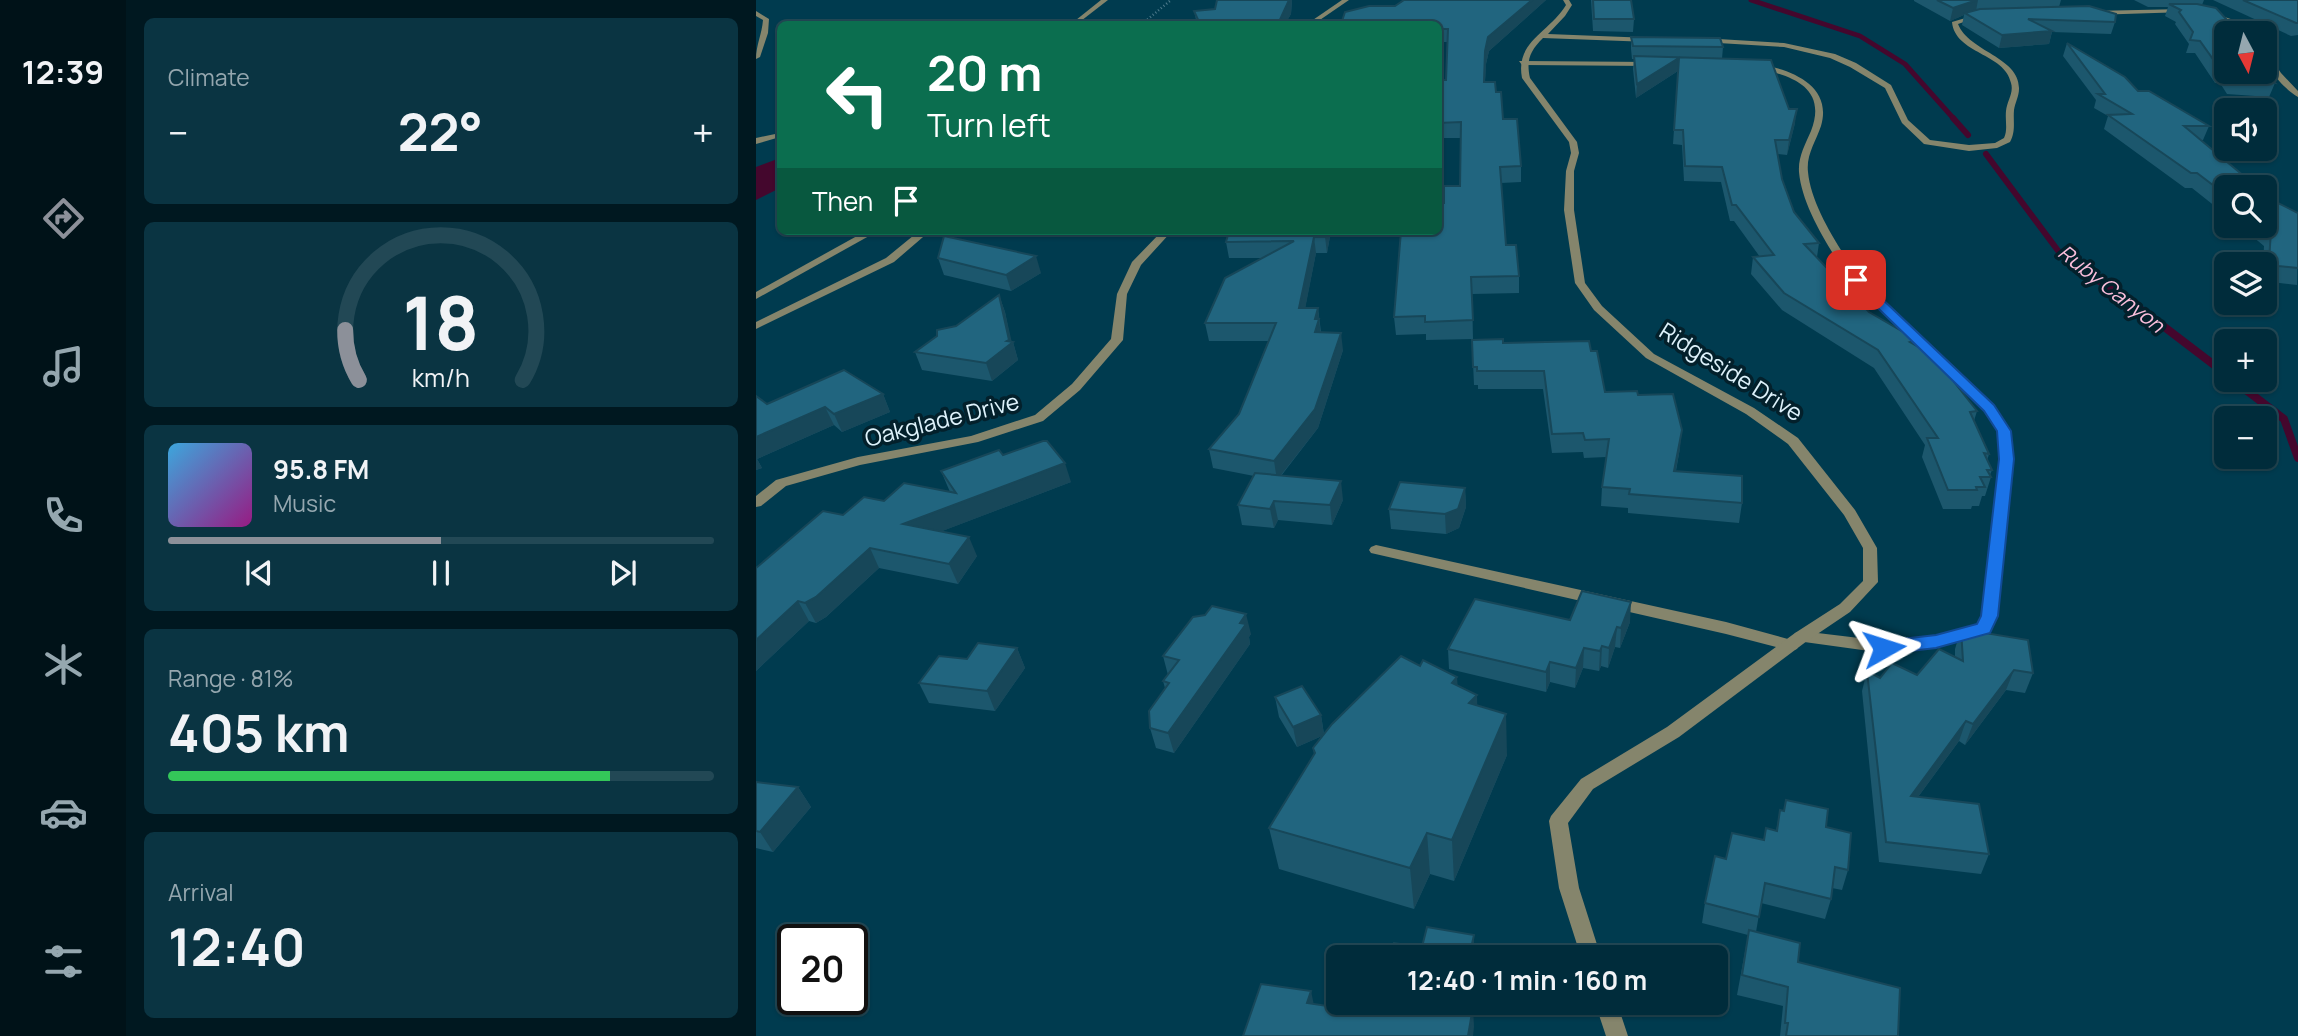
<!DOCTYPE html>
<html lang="en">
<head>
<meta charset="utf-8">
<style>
	body { margin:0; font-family:Manrope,sans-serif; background:#0a3442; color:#f1f3f6; height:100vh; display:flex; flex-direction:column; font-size:26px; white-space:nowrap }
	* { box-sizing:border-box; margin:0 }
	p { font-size:23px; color:#95a7af }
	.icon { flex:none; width:38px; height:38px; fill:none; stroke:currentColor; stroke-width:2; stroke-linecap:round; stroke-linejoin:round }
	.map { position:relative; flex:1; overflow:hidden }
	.sheet { display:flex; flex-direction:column; gap:18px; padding:18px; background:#001820; width:630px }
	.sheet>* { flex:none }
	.banner { position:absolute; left:21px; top:21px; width:665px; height:214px; border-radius:10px; box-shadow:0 2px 5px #0004,0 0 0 2px #224855; background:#0b6e4f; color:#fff; overflow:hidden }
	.needle { width:46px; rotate:173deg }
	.fabs { position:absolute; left:1458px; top:21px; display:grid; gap:14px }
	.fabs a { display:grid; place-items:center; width:63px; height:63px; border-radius:10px; background:#002c3b; box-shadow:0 2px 5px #0004,0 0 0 2px #224855; font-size:35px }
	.speed { position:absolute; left:21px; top:924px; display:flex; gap:14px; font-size:35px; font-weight:700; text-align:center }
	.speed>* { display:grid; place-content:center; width:91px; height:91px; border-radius:50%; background:#002c3b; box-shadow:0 2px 5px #0004,0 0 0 2px #224855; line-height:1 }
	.speed .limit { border:4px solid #111; border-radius:10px; background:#fff; color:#111 }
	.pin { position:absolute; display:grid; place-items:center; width:60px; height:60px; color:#fff; margin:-30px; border-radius:14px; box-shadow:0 4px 10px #0006 }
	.me { position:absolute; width:77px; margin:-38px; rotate:84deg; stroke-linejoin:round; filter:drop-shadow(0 0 5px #0008) }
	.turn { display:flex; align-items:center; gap:24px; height:147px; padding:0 35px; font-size:32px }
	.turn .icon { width:91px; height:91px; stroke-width:2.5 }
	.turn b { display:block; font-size:49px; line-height:60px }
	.then { display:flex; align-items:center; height:66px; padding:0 35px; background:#0003; gap:14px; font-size:26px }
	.big { font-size:52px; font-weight:700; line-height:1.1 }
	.sheet .tile { flex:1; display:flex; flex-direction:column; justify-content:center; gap:10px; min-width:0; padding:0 24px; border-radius:10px; background:#0a3442 }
	.sheet .dial { align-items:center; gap:0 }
	.dial svg { height:182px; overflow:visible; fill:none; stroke:#224855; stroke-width:7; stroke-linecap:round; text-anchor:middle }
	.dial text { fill:#f1f3f6; stroke:none }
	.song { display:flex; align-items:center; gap:21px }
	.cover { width:84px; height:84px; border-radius:10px; background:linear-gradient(135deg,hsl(200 70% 55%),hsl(310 70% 35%)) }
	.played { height:7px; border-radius:4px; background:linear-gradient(90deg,#8c9099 50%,#224855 50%) }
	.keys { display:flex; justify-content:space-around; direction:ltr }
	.heat { display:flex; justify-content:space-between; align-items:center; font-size:38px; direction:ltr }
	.charge { height:10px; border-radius:5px; background:linear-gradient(90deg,#34c759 81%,#224855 0) }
	.trip { position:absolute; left:570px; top:945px; width:402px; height:70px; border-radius:10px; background:#002c3b; box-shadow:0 2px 5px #0004,0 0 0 2px #224855; font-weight:700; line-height:70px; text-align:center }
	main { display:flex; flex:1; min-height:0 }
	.menu { display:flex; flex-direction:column; width:126px; justify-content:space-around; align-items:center; background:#001218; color:#95a7af }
	.menu .icon { width:49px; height:49px }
	.menu .selected { color:#8c9099 }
	.menu b { font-size:32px; color:#f1f3f6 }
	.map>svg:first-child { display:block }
</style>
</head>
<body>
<main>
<nav class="menu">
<b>12:39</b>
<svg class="icon selected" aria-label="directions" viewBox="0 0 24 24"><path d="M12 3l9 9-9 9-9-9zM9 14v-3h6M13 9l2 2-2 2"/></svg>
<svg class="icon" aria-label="music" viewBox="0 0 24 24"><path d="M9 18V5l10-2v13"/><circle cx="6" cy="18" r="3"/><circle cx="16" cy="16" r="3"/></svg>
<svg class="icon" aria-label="phone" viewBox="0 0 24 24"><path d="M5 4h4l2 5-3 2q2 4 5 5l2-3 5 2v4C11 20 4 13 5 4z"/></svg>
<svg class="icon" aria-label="climate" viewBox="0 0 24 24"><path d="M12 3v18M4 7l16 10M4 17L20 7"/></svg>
<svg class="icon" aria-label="car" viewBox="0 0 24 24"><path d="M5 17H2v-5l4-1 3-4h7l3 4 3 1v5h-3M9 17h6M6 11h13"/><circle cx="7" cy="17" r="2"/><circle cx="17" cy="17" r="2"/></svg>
<svg class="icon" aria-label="filters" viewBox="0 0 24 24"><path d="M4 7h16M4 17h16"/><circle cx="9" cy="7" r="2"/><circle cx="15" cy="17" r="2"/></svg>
</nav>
<section class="sheet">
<div class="tile"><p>Climate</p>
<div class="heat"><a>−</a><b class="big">22°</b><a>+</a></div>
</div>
<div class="tile dial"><svg viewBox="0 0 100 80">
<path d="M14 69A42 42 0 1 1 86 69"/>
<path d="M14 69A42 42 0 0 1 8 47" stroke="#8c9099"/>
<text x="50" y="56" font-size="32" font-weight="700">18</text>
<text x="50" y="72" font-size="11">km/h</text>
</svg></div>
<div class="tile">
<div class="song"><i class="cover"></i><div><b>95.8 FM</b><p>Music</p></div></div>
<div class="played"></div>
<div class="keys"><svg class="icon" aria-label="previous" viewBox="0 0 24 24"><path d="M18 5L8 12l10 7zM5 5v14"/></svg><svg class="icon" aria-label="pause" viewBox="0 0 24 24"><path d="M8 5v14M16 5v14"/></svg><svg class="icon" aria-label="next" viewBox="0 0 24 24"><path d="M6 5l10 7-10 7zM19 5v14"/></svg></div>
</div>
<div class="tile"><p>Range · 81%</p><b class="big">405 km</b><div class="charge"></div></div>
<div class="tile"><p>Arrival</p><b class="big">12:40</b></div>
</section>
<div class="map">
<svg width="1542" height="1036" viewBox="0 0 1542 1036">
	<rect width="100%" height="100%" fill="#003b4f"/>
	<path fill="#44072d" d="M24,158V188L0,200V167Z"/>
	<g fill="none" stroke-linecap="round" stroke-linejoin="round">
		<path stroke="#44072d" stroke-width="5" d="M995,0L1104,36L1149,64L1198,119"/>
		<g stroke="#44072d" stroke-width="6">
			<path d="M1197,118L1212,135"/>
			<path d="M1230,154L1306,256L1328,271"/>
		</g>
		<g stroke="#44072d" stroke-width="8">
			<path d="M1326,269L1394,316L1470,374"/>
			<path d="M1477,380L1528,419L1542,458"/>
		</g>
		<path stroke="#4f7c8d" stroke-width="2.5" stroke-dasharray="1 2.5" stroke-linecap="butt" d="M386,24L415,0"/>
		<g fill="#85856c" fill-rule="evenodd">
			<path d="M345,0H352L321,24H315Z"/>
			<path d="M0,11L13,19L12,33L4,57L0,59C0,45 6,34 7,20L0,16Z"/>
			<path d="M763,61L894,62L898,64L894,66L766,65Z"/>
			<path d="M1002,64C1034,69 1077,85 1065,126C1060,141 1050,155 1052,172C1055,206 1084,250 1104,278L1237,405L1254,431L1258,459L1241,616L1234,633L1180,648L1128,653L1041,641L1043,645L1041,649L1035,651L970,634L615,553L613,550L615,547L620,545L970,622L1039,641L1037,637L1039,633L1045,631L1128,641L1180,636L1222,625L1225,616L1244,459L1242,431L1228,410L1096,282C1076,253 1046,208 1043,172C1042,157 1049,145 1055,131C1072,87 1035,75 999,68Z"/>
			<path d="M24,133V137L0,144V138Z"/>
			<path d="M110,231H122L0,299V292Z"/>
		</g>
		<g fill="#85856c" fill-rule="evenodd">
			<path d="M586,0H593L558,24H551Z"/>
			<path d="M807,0H813L816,5L809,16L792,34L894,38L897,40L894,42L787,38C774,51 770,60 774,78L821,142L823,153L818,171V210L829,283L846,306L898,354L998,408L1042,438L1099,510L1121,548L1122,582L1094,612L1051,641L923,737L837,789L812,823L823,888L845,957H825L803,888L793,821L795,816L825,779L911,727L1039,633L1084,604L1107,581V548L1088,515L1032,444L990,414L890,358L838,310L819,283L808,210L810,171L815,153L813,142L766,78C759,41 793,33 810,5Z"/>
			<path d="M1428,9L1430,12L1336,15L1333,13L1336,11Z"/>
			<path d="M1450,11L1487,23L1497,33H1490L1483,25L1450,13Z"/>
			<path d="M1223,14L1228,15L1202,24C1213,52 1264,57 1263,89C1263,96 1259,103 1258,110C1257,122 1260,131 1254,142L1241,148L1213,151L1168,144L1146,123L1129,88L1094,67L1074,58L1028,47L946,42L943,40L946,38L1028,43L1079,54L1100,63L1135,85L1152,120L1174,140L1213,145L1239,143L1248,138C1252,129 1249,121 1250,111C1251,101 1258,93 1255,83C1249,53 1199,54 1196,22Z"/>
			<path d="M1508,48L1525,73L1542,91V97C1527,88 1508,67 1508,48Z"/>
			<path d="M163,231H174L138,262L0,329V322L130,258Z"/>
			<path d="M406,231H416L385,265L371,294L367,340L324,390L287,421L222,442L104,465L30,486L5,506L0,507V496L20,480L102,457L215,436L279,415L316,384L355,339L361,294L376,262Z"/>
			<path d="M839,1003H861L872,1036H850Z"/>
		</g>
	</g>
	<g fill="#1c576d">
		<path d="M461,0H536L535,14L529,24H441L438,11L459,9Z"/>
		<path d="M648,0H790L733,51L730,64L729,82L740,92L747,119L765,166V182L745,183L750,245L763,276V293L716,294L717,339L670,340V334L640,335L638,317L682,231L688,203L704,186L705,138H682V80H690L691,42H682V24L639,6Z"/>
		<path d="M835,0H875L878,19L877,32L837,31Z"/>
		<path d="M1158,0H1305L1303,7L1359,22L1355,34L1296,32L1293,44L1243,48L1206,25L1208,15L1194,21L1158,1Z"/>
		<path d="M1378,0H1448L1446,5L1470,33V72L1519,83L1513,97L1471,94L1464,83H1459L1439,53H1430L1433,44L1419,24L1420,22L1409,16L1412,7H1392Z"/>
		<path d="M1457,0H1542V35L1535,36Z"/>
		<path d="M875,37L967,47L966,59L1033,109L1039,123L1031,155L1021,154L1026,179L1038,212L1063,243L1061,257L1113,312L1160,345L1203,383L1202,386L1221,411L1218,421L1233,454L1231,461L1236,470L1234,475L1235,477L1229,496H1226L1223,506H1216L1215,509H1187L1166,457L1169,445L1118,368L1026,310L995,274L997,257H1004L978,221H974L965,182L928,181L926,145L917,144L922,71L880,98L877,69L878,59H876L875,49Z"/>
		<path d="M1311,43L1382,91L1453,126L1447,140H1445L1470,187V215L1436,188H1429L1348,129L1352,116L1338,108L1340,100L1307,56Z"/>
		<path d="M1508,196L1542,213L1541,285L1515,282L1508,279V264H1507L1508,246L1484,226H1508Z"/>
		<path d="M473,231H575L571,253H560L549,308H562L565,332L587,350L562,428L525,476L587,500L576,525L522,520L518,528L486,525L482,505L498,476L457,468L453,449L483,414L513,341H453L449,323L507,258H473L470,242Z"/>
		<path d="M182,258L285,273L255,291L188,275Z"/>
		<path d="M243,295L249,312L255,342H257L262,360L236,381L166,370L159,352L200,326Z"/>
		<path d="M716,340L835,351L849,392L882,395L924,448L920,471L986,503L983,523L872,513V508L845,506L846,487L850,457L828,458L827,452L796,453L787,389H722V385H718Z"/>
		<path d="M127,394L134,412L86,432L78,425L1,459L6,468L0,470V396L11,404Z"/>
		<path d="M247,455L315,482L186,531L221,556L202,584L123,568L70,617L60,623L53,621L0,671V568L87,515L128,501L194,492L185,471Z"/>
		<path d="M709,488L710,507L703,528L690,534L635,529L633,509Z"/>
		<path d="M814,620L874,622L864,648L859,647L852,668L845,666L843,671L827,668L819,688L794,682L790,692L693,669L692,649Z"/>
		<path d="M1205,629L1277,673L1269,693L1250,690L1209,745L1203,741L1162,797L1233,854L1225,874L1123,862L1106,691L1111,671L1124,678L1161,675L1199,657V649Z"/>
		<path d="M495,634L493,637L494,644L418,753L400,748L394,728L409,688L407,681L412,675L407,656Z"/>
		<path d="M261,648L269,668L239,711L173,703L163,683Z"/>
		<path d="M702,686L721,706L751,755L698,881L674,874L658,909L523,869L513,828L558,754L557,748L566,736L541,747L523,717L519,697L565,715L568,734Z"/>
		<path d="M0,782L42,787L55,807L17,852L0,848Z"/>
		<path d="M1024,810L1070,827L1092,870L1086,890L1076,888L1075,899L1069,919L1005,903L1000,932L1142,1036H1024L1027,1006L981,995L992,935L946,923L949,903L970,859L1008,840L1020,831Z"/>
	</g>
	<g fill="#174759">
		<path d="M533,0H536L535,14L529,24H522Z"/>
		<path d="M776,0H790L733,51L730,64L728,96L729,51L732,37Z"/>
		<path d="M1222,0L1220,11L1209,13L1208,15L1194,21L1197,8Z"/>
		<path d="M1296,31L1293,44L1243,48L1246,35Z"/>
		<path d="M923,58L922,71L880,98L881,84Z"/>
		<path d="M1041,109L1039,123L1031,155L1033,140Z"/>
		<path d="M570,231H575L571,253L569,237Z"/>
		<path d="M558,237L560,253L546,325L543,308Z"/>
		<path d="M280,256L285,273L255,291L250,275Z"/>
		<path d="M243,295L249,312L256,343L257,342L262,360L236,381L230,363Z"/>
		<path d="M562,308L565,337L559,332V319Z"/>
		<path d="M585,333L587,350L562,428L521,480L518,461Z"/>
		<path d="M127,394L134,412L86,432L78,414Z"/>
		<path d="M69,407L78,425L1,459L6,468L0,470V437Z"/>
		<path d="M926,430L924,448L916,490L918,471Z"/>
		<path d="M309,463L315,482L155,543L147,524Z"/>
		<path d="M585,481L587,500L576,525L574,505Z"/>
		<path d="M709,488L710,507L703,528L690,534L689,514Z"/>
		<path d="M518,501L522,520L518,528L514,509Z"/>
		<path d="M213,537L221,556L202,584L193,564Z"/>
		<path d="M114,548L123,568L70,617L60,623L49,603Z"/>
		<path d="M42,601L53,621L0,671V640Z"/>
		<path d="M875,602L874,622L864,648L865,628Z"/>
		<path d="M490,614L495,634L493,637L494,644L418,753L412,733Z"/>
		<path d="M861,627L859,647L852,668L853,648Z"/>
		<path d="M846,646L845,666L843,671L844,651Z"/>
		<path d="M261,648L269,668L239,711L231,691Z"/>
		<path d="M828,648L827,668L819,688L820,668Z"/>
		<path d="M794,662V682L790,692V672Z"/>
		<path d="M1258,670L1250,690L1209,745L1217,724Z"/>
		<path d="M701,677L704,719L696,683Z"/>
		<path d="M721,695L722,737L713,703Z"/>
		<path d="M750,714L751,755L698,881L696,840Z"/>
		<path d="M565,715L568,735L541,747L537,727Z"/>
		<path d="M1210,721L1203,741L1148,816L1155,796Z"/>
		<path d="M42,787L55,807L17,852L4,832Z"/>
		<path d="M671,833L674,874L658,909L654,868Z"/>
		<path d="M718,935V957H713Z"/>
		<path d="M555,991L559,1010L551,1003Z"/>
		<path d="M717,1007L718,1027L717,1036H712Z"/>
	</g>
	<g fill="#21657f" stroke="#174759" stroke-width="2">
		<path d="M461,0H533L522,24H444L438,11L459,9Z"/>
		<path d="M648,0H776L732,37L729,51L728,82H739L740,92H745L747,119H761L765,166L744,167L750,245H760L763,276L715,277L717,320L669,322V316L638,317L645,231H682V203H688V186H704L705,122L682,123V80H690L692,29H682V24H585L589,12L613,6H639Z"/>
		<path d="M837,0H875L878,19H838Z"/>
		<path d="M1181,0H1221L1197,8Z"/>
		<path d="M1487,0H1542V23H1540Z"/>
		<path d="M1413,4H1441L1460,8L1483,33H1470V71L1469,70L1464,69L1444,41L1434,40L1437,32L1423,12L1425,10Z"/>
		<path d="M1333,6L1360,14L1359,22L1272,19L1296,31L1246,35L1209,13L1224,9Z"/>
		<path d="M875,37L964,38L967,47L877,46Z"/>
		<path d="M1311,43L1369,77L1382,91H1393L1453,126H1428L1501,187H1470V195L1441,173H1435L1352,115L1376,114L1342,94H1349Z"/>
		<path d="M878,56L1015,60L1033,109H1041L1033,140H1019L1026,179L1038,212L1063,243L1048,244L1113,312L1161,340L1154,342L1187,361L1203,383H1199L1221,411L1214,412L1233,454L1228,453L1236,470H1231L1235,477H1224L1229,487H1220L1221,490H1192L1171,438H1182L1122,350L1028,293L997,257L1018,255L980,205H976L966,167L929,166L927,130H918L923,58L881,84Z"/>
		<path d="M1471,72H1506L1519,83L1476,80Z"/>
		<path d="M1508,196L1542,213V268L1522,266L1513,262L1515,230L1508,225Z"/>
		<path d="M473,231H570L569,237H558L543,308H562L559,319H563L559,332L585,333L559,409L518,461L453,449L483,414L520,323H449L469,278L538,241L470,242Z"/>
		<path d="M188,236L280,256L250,275L182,258Z"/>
		<path d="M243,295L253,340L251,341L257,342L230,363L159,352L181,336V330L200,326Z"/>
		<path d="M747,339V343L833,341L835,351H841L849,392L881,391L882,395L917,394L926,430L918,471L986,476V503L873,494L874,489L846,487L853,439L829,440L827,433L796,434L788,371H721V367H717L716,340Z"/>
		<path d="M88,370L127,394L78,414L69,407L0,437V396L11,404Z"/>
		<path d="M287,441H291L309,463L147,524L213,537L193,564L114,548L60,597L49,603L42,601L0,640V568L67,511L87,515L108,497L128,501L148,483L200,493L185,471L243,450L247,455Z"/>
		<path d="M499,473L585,481L574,505L518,501L514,509L482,505Z"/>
		<path d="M644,482L709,488L702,509L689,514L633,509Z"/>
		<path d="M826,591L875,602L865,628L861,627L853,648L846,646L844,651L828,648L820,668L794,662L790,672L692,649L719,599L814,620Z"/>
		<path d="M456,606L490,614L484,623L490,624L412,733L394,728L393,711L413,683L407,681L423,660L407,656L437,617L449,615Z"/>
		<path d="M1205,629L1272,640L1277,673L1258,670L1217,724L1210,721L1155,796L1223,804L1233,854L1130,842L1111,671L1124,678L1136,663L1161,675L1183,649L1207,661Z"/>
		<path d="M222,643L261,648L231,691L163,683L183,656L211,659Z"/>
		<path d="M645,656L664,666L667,660L701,677L696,683L721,695L713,703L750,714L696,840L671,833L654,868L513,828L559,753L557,748L576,724Z"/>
		<path d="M546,686L565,715L537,727L519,697Z"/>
		<path d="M0,782L42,787L4,832L0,831Z"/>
		<path d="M1030,800L1072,809L1070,827L1095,833L1092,870L1079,867L1075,899L1009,883L1003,917L949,903L959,856L970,859L976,833L1008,840L1010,828L1021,831L1024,810L1028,811Z"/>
		<path d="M671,927L718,935L713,957H634L638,943L666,947Z"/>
		<path d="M993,930L1044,943L1042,962L1144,988L1142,1036H1030L1032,1023H1029L1032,987L986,975Z"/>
		<path d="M505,984L555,991L551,1003L611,1012L614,1003L622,1004V1003H703L702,1005L717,1007L712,1036H487Z"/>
	</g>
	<path fill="#1a73e8" stroke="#114b97" stroke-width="2" d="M1100,277L1104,278L1238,405L1255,431L1258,459L1242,616L1234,633L1180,648L1128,654L1121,652L1118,648L1121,643L1128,641L1180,635L1221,624L1225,616L1243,459L1241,431L1228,411L1096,283V278Z"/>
	<g text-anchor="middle" stroke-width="7" stroke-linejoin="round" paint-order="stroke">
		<g font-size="21" font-style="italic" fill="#fabedb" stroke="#03202b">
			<text transform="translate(1355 289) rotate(38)" y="7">Ruby Canyon</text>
		</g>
		<g font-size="23" fill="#def2fb" stroke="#03202b">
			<text transform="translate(975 372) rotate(32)" y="8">Ridgeside Drive</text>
			<text transform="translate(186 420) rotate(-14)" y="8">Oakglade Drive</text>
		</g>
	</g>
</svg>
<div class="fabs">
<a><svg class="needle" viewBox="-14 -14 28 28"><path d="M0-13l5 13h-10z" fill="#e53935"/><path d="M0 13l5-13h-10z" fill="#95a7af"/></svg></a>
<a><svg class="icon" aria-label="sound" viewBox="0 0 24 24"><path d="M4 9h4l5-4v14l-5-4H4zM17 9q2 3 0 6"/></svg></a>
<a><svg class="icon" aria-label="search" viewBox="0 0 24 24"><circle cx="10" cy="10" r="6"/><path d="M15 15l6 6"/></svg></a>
<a><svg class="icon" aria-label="layers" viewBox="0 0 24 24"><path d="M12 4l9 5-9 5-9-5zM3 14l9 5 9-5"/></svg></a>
<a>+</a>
<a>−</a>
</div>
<div class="speed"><div class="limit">20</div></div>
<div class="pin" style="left:1100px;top:280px;background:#d93025"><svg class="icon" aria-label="arrive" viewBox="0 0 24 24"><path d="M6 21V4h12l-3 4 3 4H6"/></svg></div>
<svg class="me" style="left:1128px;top:648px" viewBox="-20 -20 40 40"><path d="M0-17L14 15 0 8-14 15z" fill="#1a73e8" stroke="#fff" stroke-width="4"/></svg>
<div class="trip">12:40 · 1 min · 160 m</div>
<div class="banner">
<div class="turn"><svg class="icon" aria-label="left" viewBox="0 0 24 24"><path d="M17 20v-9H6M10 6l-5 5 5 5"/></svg><div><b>20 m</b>Turn left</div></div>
<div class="then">Then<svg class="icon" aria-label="arrive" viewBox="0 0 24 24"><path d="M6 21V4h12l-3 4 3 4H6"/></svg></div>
</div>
</div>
</main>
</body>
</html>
